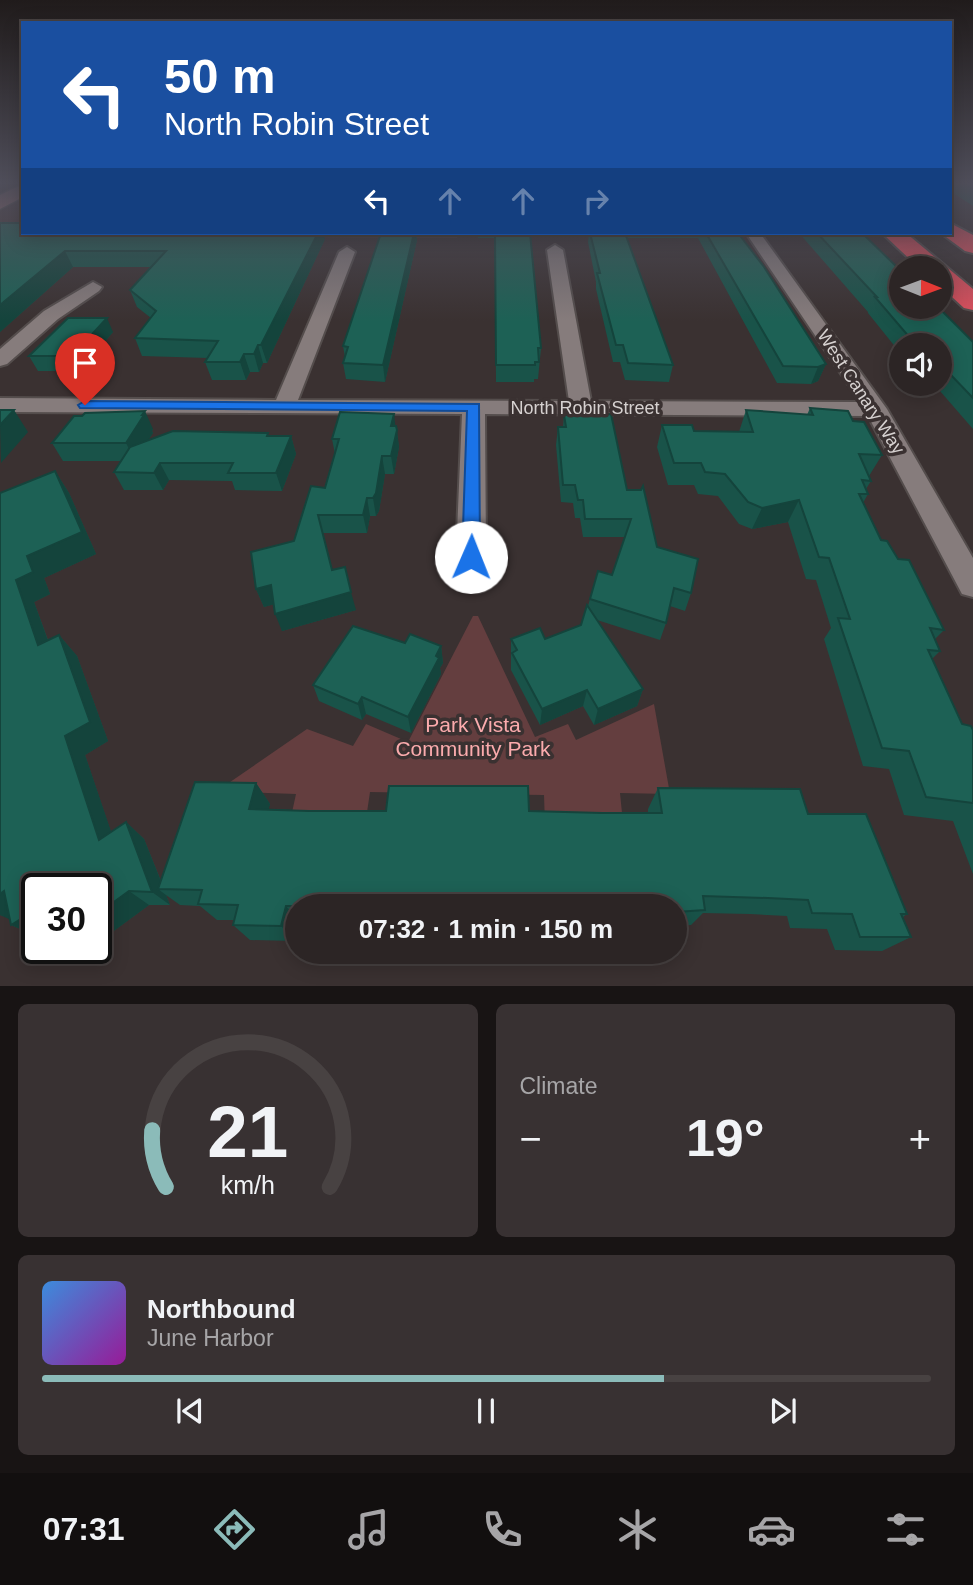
<!DOCTYPE html>
<html lang="en">
<head>
<meta charset="utf-8">
<style>
	body { margin:0; font-family:Arial,sans-serif; background:#383132; color:#f1f3f6; height:100vh; display:flex; flex-direction:column; font-size:26px; white-space:nowrap }
	* { box-sizing:border-box; margin:0 }
	p { font-size:23px; color:#a6a5a7 }
	.icon { flex:none; width:38px; height:38px; fill:none; stroke:currentColor; stroke-width:2; stroke-linecap:round; stroke-linejoin:round }
	.map { position:relative; height:986px; overflow:hidden }
	.side { display:flex; flex-direction:column; gap:18px; padding:18px; background:#181414; flex:1 }
	.side>* { flex:none }
	.banner { position:absolute; left:21px; top:21px; width:931px; height:214px; border-radius:0px; box-shadow:0 4px 18px #0003,0 0 0 2px #484242; background:#1a4fa0; color:#fff; overflow:hidden }
	.needle { width:46px; rotate:91deg }
	.buttons { position:absolute; left:889px; top:256px; display:grid; gap:14px }
	.buttons a { display:grid; place-items:center; width:63px; height:63px; border-radius:50%; background:#2c2525; box-shadow:0 4px 18px #0003,0 0 0 2px #484242; font-size:35px }
	.speed { position:absolute; left:21px; top:873px; display:flex; gap:14px; font-size:35px; font-weight:700; text-align:center }
	.speed>* { display:grid; place-content:center; width:91px; height:91px; border-radius:50%; background:#2c2525; box-shadow:0 4px 18px #0003,0 0 0 2px #484242; line-height:1 }
	.speed .limit { border:4px solid #111; border-radius:10px; background:#fff; color:#111 }
	.pin { position:absolute; display:grid; place-items:center; width:60px; height:60px; color:#fff; margin:-72px -30px; border-radius:50% 50% 50% 0; rotate:-45deg; box-shadow:0 0 7px #0007 }
	.pin .icon { rotate:45deg }
	.me { position:absolute; width:77px; margin:-38px; rotate:1deg; stroke-linejoin:round; filter:drop-shadow(0 0 5px #0008) }
	.turn { display:flex; align-items:center; gap:24px; height:147px; padding:0 28px; font-size:32px }
	.turn .icon { width:91px; height:91px; stroke-width:2.5 }
	.turn b { display:block; font-size:49px; line-height:60px }
	.lanes { display:flex; align-items:center; height:66px; padding:0 28px; background:#0003; justify-content:center; gap:35px; direction:ltr }
	.lanes .off { opacity:.35 }
	.big { font-size:52px; font-weight:700; line-height:1.1 }
	.side .widget { flex:1; display:flex; flex-direction:column; justify-content:center; gap:10px; min-width:0; padding:0 24px; border-radius:10px; background:#383132 }
	.side .dial { align-items:center; gap:0 }
	.dial svg { height:182px; overflow:visible; fill:none; stroke:#484242; stroke-width:7; stroke-linecap:round; text-anchor:middle }
	.dial text { fill:#f1f3f6; stroke:none }
	.song { display:flex; align-items:center; gap:21px }
	.cover { width:84px; height:84px; border-radius:10px; background:linear-gradient(135deg,hsl(210 70% 55%),hsl(300 70% 35%)) }
	.played { height:7px; border-radius:4px; background:linear-gradient(90deg,#8bbbb9 70%,#484242 70%) }
	.keys { display:flex; justify-content:space-around; direction:ltr }
	.heat { display:flex; justify-content:space-between; align-items:center; font-size:38px; direction:ltr }
	.side .tiles { flex:1; display:grid; gap:18px; grid-template-columns:1fr 1fr }
	.widget:last-child { grid-column:span 2 }
	.trip { position:absolute; left:285px; top:894px; width:402px; height:70px; border-radius:35px; background:#2c2525; box-shadow:0 4px 18px #0003,0 0 0 2px #484242; font-weight:700; line-height:70px; text-align:center }
	.menu { display:flex; height:112px; justify-content:space-around; align-items:center; background:#120f0f; color:#a6a5a7 }
	.menu .icon { width:49px; height:49px }
	.menu .selected { color:#8bbbb9 }
	.menu b { font-size:32px; color:#f1f3f6 }
	.map>svg:first-child { display:block }
</style>
</head>
<body>
<div class="map">
<svg width="973" height="987" viewBox="0 0 973 987">
	<rect width="100%" height="100%" fill="#3a3131"/>
	<path fill="#483838" d="M23,191V233H457V238L0,236V205Z"/>
	<path fill="#643e3f" d="M473,616H478L535,737L568,724L576,740L654,704L670,794L620,793L623,823L545,825L544,795L370,792L366,819L291,817L296,794L217,791L307,729L353,746L366,724L408,742Z"/>
	<g fill="none" stroke-linecap="round" stroke-linejoin="round">
		<defs>
			<g id="street">
				<path d="M746,233H760L887,409L973,558V597L962,594L868,416L485,414L486,557L481,565L471,568L461,565L456,557L462,414L0,412V398L276,400L339,252L347,247L355,252L298,400L569,401L547,250L555,245L563,250L591,401L860,402Z"/>
				<path d="M93,282L102,287L99,291L58,319L7,364L0,366V349L44,311Z"/>
			</g>
			<path id="secondary" d="M23,184V197L0,209V195Z"/>
			<g id="highway">
				<path d="M950,223L973,235V253L965,251L942,234L950,233Z"/>
				<path d="M882,233H906L973,289V310L964,308L940,286V268H919Z"/>
			</g>
		</defs>
		<use href="#street" stroke="#544d4c" stroke-width="4"/>
		<use href="#secondary" stroke="#544d4c" stroke-width="3"/>
		<use href="#highway" stroke="#544d4c" stroke-width="4"/>
		<use href="#street" fill="#867c7c" fill-rule="evenodd"/>
		<use href="#secondary" fill="#a06e72" fill-rule="evenodd"/>
		<use href="#highway" fill="#dd4f5c" fill-rule="evenodd"/>
	</g>
	<g fill="#195349">
		<path d="M950,183H973V206L950,191Z"/>
		<path d="M0,223L325,239L267,363H263L259,372H250L246,380H212L205,362L208,358L142,356L135,338L151,318L137,307L130,290L151,267H73L0,332Z"/>
		<path d="M381,233H416L417,240L385,382L346,379L343,363L345,357L343,346Z"/>
		<path d="M478,233H530L541,348L538,379H534V382H496L495,238H478Z"/>
		<path d="M589,233H738L826,364L818,381L811,384L777,383L698,238H627L673,365L669,382L625,380L620,362H613L596,289V282L588,242Z"/>
		<path d="M799,233H862L973,342V429L940,391H932L925,383H940V345H901V354L868,313V312Z"/>
		<path d="M113,332L80,371H38L29,356Z"/>
		<path d="M810,408L853,421L882,455L869,476L871,481L866,489L868,494L863,503L881,540L898,559L944,630L935,639L940,651L932,659L962,724L973,730V874L953,821L904,815L889,769L863,766L824,639L831,628L816,580L806,579L788,522L752,529L739,524L718,496L698,494L694,485H668L657,447L662,425L694,431L739,432L746,410L807,415Z"/>
		<path d="M564,415L627,490L657,547L691,593L685,611L670,606L666,623L660,640L597,620L643,689L637,706L594,725L583,706L540,725L511,670V639H545L581,625L588,606L590,599L612,575L625,537H583L580,518H575L573,503L561,502L556,445L558,427H563Z"/>
		<path d="M396,426L399,447L394,474H385L379,511L376,516H370L367,533H323L332,570L356,610L282,631L274,604L264,607L256,589L294,541L325,488L335,454L332,439Z"/>
		<path d="M153,429L152,431L153,433L148,440L291,436L296,454L282,491L235,490L232,481L169,480L163,490H124L114,472L121,461H63L52,443Z"/>
		<path d="M55,471L69,493L96,554L44,578L50,594L34,602L48,640L59,635L77,656L108,741L85,755L111,832L126,822L144,839L161,881L195,782L256,783L270,804L268,809L309,811H386L389,786H528L529,811L602,813H648V809L658,788L800,789L808,814H866L907,914L903,917L911,937L882,951L835,950L827,929L790,928L787,916L750,914L703,913L691,925L676,926V906H298V929L295,941L250,940L233,925L234,920H217L200,906L180,905L166,895L170,905H149L96,944V889H37V948H90L77,958L72,956L58,965L32,955L27,932L11,925L10,918L0,915V493Z"/>
		<path d="M405,643L441,646L443,663L440,668L441,674L411,733L366,714L362,720L319,701L313,685Z"/>
	</g>
	<g fill="#14443c">
		<path d="M318,233H324L325,239L267,363L261,345Z"/>
		<path d="M414,233H416L417,240L385,382L383,365Z"/>
		<path d="M65,251L73,267L0,332V305Z"/>
		<path d="M107,318L113,332L80,371L72,356Z"/>
		<path d="M258,345L263,363L259,372L254,354Z"/>
		<path d="M244,354L250,372L246,380L240,362Z"/>
		<path d="M826,364L818,381L811,384L818,367Z"/>
		<path d="M14,410L28,432L1,463L0,425Z"/>
		<path d="M145,411L153,429L152,431L153,433L135,461L126,443Z"/>
		<path d="M394,414L396,431L391,426Z"/>
		<path d="M397,430L399,447L394,474L391,456Z"/>
		<path d="M291,436L296,454L282,491L276,473Z"/>
		<path d="M382,456L385,474L379,511L376,516L373,498Z"/>
		<path d="M160,463L169,480L163,490L154,473Z"/>
		<path d="M55,471L69,493L96,554L44,578L50,594L34,602L57,666L38,645L16,580L27,556Z"/>
		<path d="M367,498L370,516L367,533L363,515Z"/>
		<path d="M799,500L788,522L752,529L762,508Z"/>
		<path d="M271,585L278,603L264,607L256,589Z"/>
		<path d="M351,592L356,610L282,631L275,614Z"/>
		<path d="M59,635L77,656L108,741L85,755L119,855L99,840L65,736Z"/>
		<path d="M441,646L443,663L440,668L441,674L411,733L408,717Z"/>
		<path d="M643,689L637,706L594,725L598,709Z"/>
		<path d="M587,690L583,706L540,725L542,709Z"/>
		<path d="M362,697L366,714L362,720L358,704Z"/>
		<path d="M256,783L270,804L264,829L249,809Z"/>
		<path d="M126,822L144,839L164,889H158L166,895L170,905L152,892Z"/>
		<path d="M4,891L30,905L9,919L0,915V894Z"/>
		<path d="M129,891L149,905L96,944V915Z"/>
		<path d="M400,893L404,906H398Z"/>
		<path d="M286,906L298,920V929L295,941L281,926Z"/>
		<path d="M24,917L37,936L11,925Z"/>
		<path d="M41,948H90L77,958L72,956L58,965L32,955Z"/>
	</g>
	<g fill="#1d6155" stroke="#14443c" stroke-width="2">
		<path d="M963,183H973V189Z"/>
		<path d="M0,223H23V233H318L261,345H258L254,354H244L240,362H205L218,341L135,338L156,311L130,290L166,251H65L0,305Z"/>
		<path d="M381,233H414L383,365L343,363L348,347L343,346Z"/>
		<path d="M495,233H530L541,348H538L539,362H535V365H496Z"/>
		<path d="M590,233H625L673,365L628,363L623,345H616L597,273H600Z"/>
		<path d="M706,233H738L764,267L826,364L818,367L783,366Z"/>
		<path d="M817,233H862L901,271V306H937L973,342V398L950,374H942L940,371V345H916L875,297H877Z"/>
		<path d="M68,318H107L72,356H29Z"/>
		<path d="M810,408L848,411L853,421L864,422L882,455L859,454L871,481L862,480L868,494H859L881,540L887,541L898,559L909,560L944,630L930,628L940,651L928,650L962,724L971,726L973,730V803L926,797L909,751L882,748L838,618L850,619L829,558L819,557L799,500L762,508L748,502L725,474L705,472L701,463H674L662,425H692L694,431L753,432L746,410L813,415Z"/>
		<path d="M0,410H14L0,425Z"/>
		<path d="M145,411L142,415H144L126,443H52L74,416H82L85,413Z"/>
		<path d="M340,412L394,414L391,426H396L397,430L391,456H382L376,493L373,498H367L363,515H318L332,570L345,567L351,592L275,614L271,585L256,589L251,552L294,541L311,486L325,488L339,439H332Z"/>
		<path d="M611,414L627,490H641L643,486L657,547L698,559L691,593L674,588L666,623L590,599L598,571L612,575L631,519H585L583,500H578L575,485H563L558,427H566L564,415Z"/>
		<path d="M173,431L268,433L267,436H291L276,473H228L233,463H160L154,473L114,472L130,447Z"/>
		<path d="M55,471L82,532L27,556L33,572L16,580L38,645L59,635L90,722L65,736L99,840L126,822L152,892L129,891L96,915V889H37V948H41L32,955L24,917L11,925L4,891L0,894V493Z"/>
		<path d="M587,605L643,689L598,709L587,690L542,709L512,653L517,650L511,639L540,628L545,639L581,625Z"/>
		<path d="M353,626L405,643L410,634L441,646L436,656L439,658L408,717L362,697L358,704L313,685Z"/>
		<path d="M195,782L256,783L249,809L309,811H386L389,786H528L529,811L602,813H662L658,788L800,789L808,814H866L907,914H901L911,937H860L852,914L812,913L808,900L768,898L703,896L705,910L676,912V906H502V895L400,893L398,906H286L281,926L233,925L238,905L198,904L202,890L158,889Z"/>
	</g>
	<linearGradient id="sky" x2="0" y2="1"><stop stop-color="#201b1b"/><stop offset="0.57" stop-color="#4f4e5a"/><stop offset="1" stop-color="#4f4e5a" stop-opacity="0"/></linearGradient>
	<rect width="973" height="321" fill="url(#sky)"/>
	<path fill="#1a73e8" stroke="#114b97" stroke-width="2" d="M85,401L479,404L480,557L477,562H465L462,557L467,411L80,408L78,405Z"/>
	<g text-anchor="middle" stroke-width="7" stroke-linejoin="round" paint-order="stroke">
		<g font-size="18" fill="#d6d1d0" stroke="#3a3131">
			<text transform="translate(861 392) rotate(57)" y="6">West Canary Way</text>
			<text x="585" y="414">North Robin Street</text>
		</g>
		<g font-size="21" fill="#fbabad" stroke="#3a3131">
			<text x="473" y="732">Park Vista<tspan x="473" dy="24">Community Park</tspan></text>
		</g>
	</g>
</svg>
<div class="buttons">
<a><svg class="needle" viewBox="-14 -14 28 28"><path d="M0-13l5 13h-10z" fill="#e53935"/><path d="M0 13l5-13h-10z" fill="#a6a5a7"/></svg></a>
<a><svg class="icon" aria-label="sound" viewBox="0 0 24 24"><path d="M4 9h4l5-4v14l-5-4H4zM17 9q2 3 0 6"/></svg></a>
</div>
<div class="speed"><div class="limit">30</div></div>
<div class="pin" style="left:85px;top:405px;background:#d93025"><svg class="icon" aria-label="arrive" viewBox="0 0 24 24"><path d="M6 21V4h12l-3 4 3 4H6"/></svg></div>
<svg class="me" style="left:471px;top:557px" viewBox="-20 -20 40 40"><circle r="19" fill="#fff"/><path d="M0-13L10 11 0 6-10 11z" fill="#1a73e8"/></svg>
<div class="trip">07:32 · 1 min · 150 m</div>
<div class="banner">
<div class="turn"><svg class="icon" aria-label="left" viewBox="0 0 24 24"><path d="M17 20v-9H6M10 6l-5 5 5 5"/></svg><div><b>50 m</b>North Robin Street</div></div>
<div class="lanes"><svg class="icon" aria-label="left" viewBox="0 0 24 24"><path d="M17 20v-9H6M10 6l-5 5 5 5"/></svg><svg class="icon off" aria-label="ahead" viewBox="0 0 24 24"><path d="M12 20V5M6 11l6-6 6 6"/></svg><svg class="icon off" aria-label="ahead" viewBox="0 0 24 24"><path d="M12 20V5M6 11l6-6 6 6"/></svg><svg class="icon off" aria-label="right" viewBox="0 0 24 24"><path d="M7 20v-9h11M14 6l5 5-5 5"/></svg></div>
</div>
</div>
<section class="side">
<div class="tiles">
<div class="widget dial"><svg viewBox="0 0 100 80">
<path d="M14 69A42 42 0 1 1 86 69"/>
<path d="M14 69A42 42 0 0 1 8 44" stroke="#8bbbb9"/>
<text x="50" y="56" font-size="32" font-weight="700">21</text>
<text x="50" y="72" font-size="11">km/h</text>
</svg></div>
<div class="widget"><p>Climate</p>
<div class="heat"><a>−</a><b class="big">19°</b><a>+</a></div>
</div>
<div class="widget">
<div class="song"><i class="cover"></i><div><b>Northbound</b><p>June Harbor</p></div></div>
<div class="played"></div>
<div class="keys"><svg class="icon" aria-label="previous" viewBox="0 0 24 24"><path d="M18 5L8 12l10 7zM5 5v14"/></svg><svg class="icon" aria-label="pause" viewBox="0 0 24 24"><path d="M8 5v14M16 5v14"/></svg><svg class="icon" aria-label="next" viewBox="0 0 24 24"><path d="M6 5l10 7-10 7zM19 5v14"/></svg></div>
</div>
</div>
</section>
<nav class="menu">
<b>07:31</b>
<svg class="icon selected" aria-label="directions" viewBox="0 0 24 24"><path d="M12 3l9 9-9 9-9-9zM9 14v-3h6M13 9l2 2-2 2"/></svg>
<svg class="icon" aria-label="music" viewBox="0 0 24 24"><path d="M9 18V5l10-2v13"/><circle cx="6" cy="18" r="3"/><circle cx="16" cy="16" r="3"/></svg>
<svg class="icon" aria-label="phone" viewBox="0 0 24 24"><path d="M5 4h4l2 5-3 2q2 4 5 5l2-3 5 2v4C11 20 4 13 5 4z"/></svg>
<svg class="icon" aria-label="climate" viewBox="0 0 24 24"><path d="M12 3v18M4 7l16 10M4 17L20 7"/></svg>
<svg class="icon" aria-label="car" viewBox="0 0 24 24"><path d="M5 17H2v-5l4-1 3-4h7l3 4 3 1v5h-3M9 17h6M6 11h13"/><circle cx="7" cy="17" r="2"/><circle cx="17" cy="17" r="2"/></svg>
<svg class="icon" aria-label="filters" viewBox="0 0 24 24"><path d="M4 7h16M4 17h16"/><circle cx="9" cy="7" r="2"/><circle cx="15" cy="17" r="2"/></svg>
</nav>
</body>
</html>
